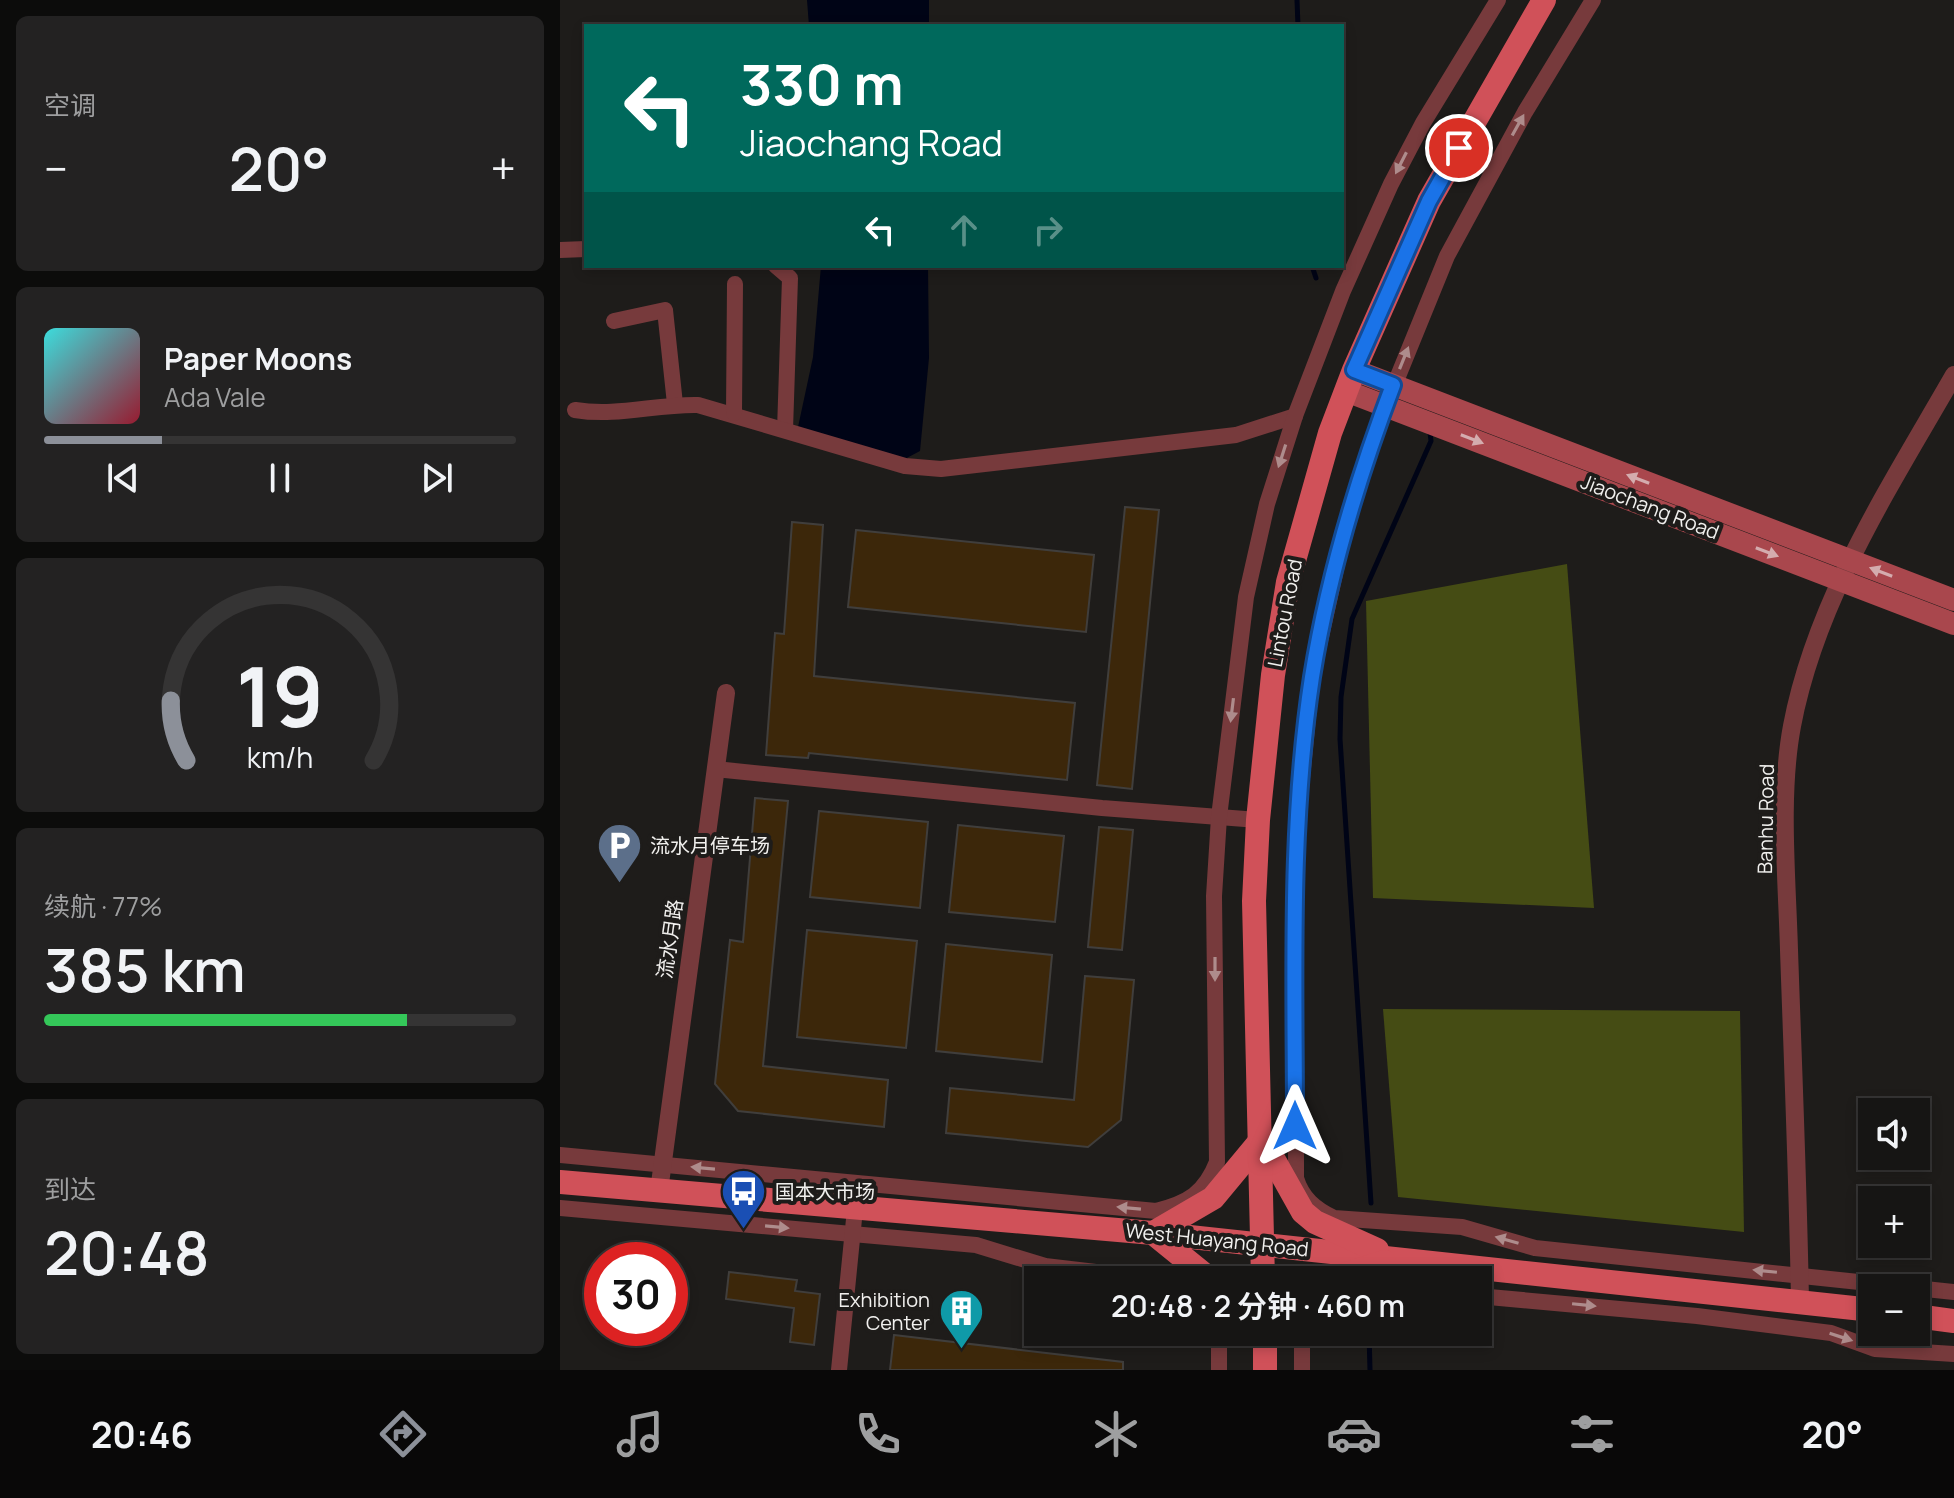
<!DOCTYPE html>
<html lang="zh">
<head>
<meta charset="utf-8">
<style>
	body { margin:0; font-family:Manrope,"Noto Sans SC",sans-serif; background:#232222; color:#f1f3f6; height:100vh; display:flex; flex-direction:column; font-size:30px; white-space:nowrap }
	* { box-sizing:border-box; margin:0 }
	p { font-size:26px; color:#9e9fa0 }
	.icon { flex:none; width:44px; height:44px; fill:none; stroke:currentColor; stroke-width:2; stroke-linecap:round; stroke-linejoin:round }
	.map { position:relative; flex:1; overflow:hidden }
	.sheet { display:flex; flex-direction:column; gap:16px; padding:16px; background:#0c0c0b; width:560px }
	.sheet>* { flex:none }
	.banner { position:absolute; left:24px; top:24px; width:760px; height:244px; border-radius:0px; box-shadow:0 4px 12px #0003,0 0 0 2px #353434; background:#00695c; color:#fff; overflow:hidden }
	.fabs { position:absolute; left:1298px; top:1098px; display:grid; gap:16px }
	.fabs a { display:grid; place-items:center; width:72px; height:72px; border-radius:0px; background:#161514; box-shadow:0 4px 12px #0003,0 0 0 2px #353434; font-size:40px }
	.speed { position:absolute; left:24px; top:1242px; display:flex; gap:16px; font-size:40px; font-weight:700; text-align:center }
	.speed>* { display:grid; place-content:center; width:104px; height:104px; border-radius:50%; background:#161514; box-shadow:0 4px 12px #0003,0 0 0 2px #353434; line-height:1 }
	.speed .limit { border:12px solid #d22; background:#fff; color:#111 }
	.pin { position:absolute; display:grid; place-items:center; width:68px; height:68px; color:#fff; margin:-34px; border:4px solid #fff; border-radius:50%; box-shadow:0 2px 8px #0007 }
	.me { position:absolute; width:88px; margin:-44px; rotate:0deg; stroke-linejoin:round; filter:drop-shadow(0 0 6px #0008) }
	.turn { display:flex; align-items:center; gap:28px; height:168px; padding:0 24px; font-size:36px }
	.turn .icon { width:104px; height:104px; stroke-width:2.5 }
	.turn b { display:block; font-size:56px; line-height:68px }
	.lanes { display:flex; align-items:center; height:76px; padding:0 24px; background:#0003; justify-content:center; gap:40px; direction:ltr }
	.lanes .off { opacity:.35 }
	.big { font-size:60px; font-weight:600; line-height:1.1 }
	.sheet .card { flex:1; display:flex; flex-direction:column; justify-content:center; gap:12px; min-width:0; padding:0 28px; border-radius:12px; background:#232222 }
	.sheet .dial { align-items:center; gap:0 }
	.dial svg { height:208px; overflow:visible; fill:none; stroke:#353434; stroke-width:7; stroke-linecap:round; text-anchor:middle }
	.dial text { fill:#f1f3f6; stroke:none }
	.song { display:flex; align-items:center; gap:24px }
	.cover { width:96px; height:96px; border-radius:12px; background:linear-gradient(135deg,hsl(180 70% 55%),hsl(350 70% 35%)) }
	.played { height:8px; border-radius:4px; background:linear-gradient(90deg,#8c9099 25%,#353434 25%) }
	.keys { display:flex; justify-content:space-around; direction:ltr }
	.heat { display:flex; justify-content:space-between; align-items:center; font-size:44px; direction:ltr }
	.charge { height:12px; border-radius:6px; background:linear-gradient(90deg,#34c759 77%,#353434 0) }
	.trip { position:absolute; left:464px; top:1266px; width:468px; height:80px; border-radius:0px; background:#161514; box-shadow:0 4px 12px #0003,0 0 0 2px #353434; font-weight:600; line-height:80px; text-align:center }
	.dock { display:flex; height:128px; justify-content:space-around; align-items:center; background:#090808; color:#9e9fa0 }
	.dock .icon { width:56px; height:56px }
	.dock .active { color:#8c9099 }
	.dock b { font-size:36px; color:#f1f3f6 }
	main { display:flex; flex:1; min-height:0 }
	.map>svg:first-child { display:block }
</style>
</head>
<body>
<main>
<section class="sheet">
<div class="card"><p>空调</p>
<div class="heat"><a>−</a><b class="big">20°</b><a>+</a></div>
</div>
<div class="card">
<div class="song"><i class="cover"></i><div><b>Paper Moons</b><p>Ada Vale</p></div></div>
<div class="played"></div>
<div class="keys"><svg class="icon" aria-label="previous" viewBox="0 0 24 24"><path d="M18 5L8 12l10 7zM5 5v14"/></svg><svg class="icon" aria-label="pause" viewBox="0 0 24 24"><path d="M8 5v14M16 5v14"/></svg><svg class="icon" aria-label="next" viewBox="0 0 24 24"><path d="M6 5l10 7-10 7zM19 5v14"/></svg></div>
</div>
<div class="card dial"><svg viewBox="0 0 100 80">
<path d="M14 69A42 42 0 1 1 86 69"/>
<path d="M14 69A42 42 0 0 1 8 46" stroke="#8c9099"/>
<text x="50" y="56" font-size="32" font-weight="700">19</text>
<text x="50" y="72" font-size="11">km/h</text>
</svg></div>
<div class="card"><p>续航 · 77%</p><b class="big">385 km</b><div class="charge"></div></div>
<div class="card"><p>到达</p><b class="big">20:48</b></div>
</section>
<div class="map">
<svg width="1394" height="1370" viewBox="0 0 1394 1370">
	<rect width="100%" height="100%" fill="#1e1c1a"/>
	<g fill="#454c14">
		<path d="M1007,564L1034,908L813,898L806,601Z"/>
		<path d="M823,1009L1180,1011L1184,1232L838,1197Z"/>
	</g>
	<g fill="#000416">
		<path d="M247,0H369V26H249Z"/>
		<path d="M261,266H368L369,358L360,451L341,461L238,427L253,357Z"/>
	</g>
	<g fill="none" stroke-linecap="round" stroke-linejoin="round">
		<g stroke="#000416" stroke-width="5">
			<path d="M737,0L738,26"/>
			<path d="M752,266L756,278"/>
			<path d="M811,1203L780,739L781,697L792,619L871,441L870,432"/>
			<path d="M809,1332L810,1370"/>
		</g>
	</g>
	<g fill="#3c270a" stroke="#403e3c" stroke-width="2">
		<path d="M565,507L599,510L572,789L537,785Z"/>
		<path d="M232,522L263,525L254,676L515,703L507,780L249,753L248,758L206,755L215,633L224,634Z"/>
		<path d="M296,530L534,555L526,632L288,607Z"/>
		<path d="M195,798L228,801L203,1066L328,1080L324,1127L178,1111L155,1084L170,940L183,942Z"/>
		<path d="M259,811L368,822L360,908L250,897Z"/>
		<path d="M398,825L504,836L495,922L389,912Z"/>
		<path d="M539,827L573,830L562,950L528,947Z"/>
		<path d="M247,930L357,941L346,1048L237,1037Z"/>
		<path d="M386,944L492,955L482,1062L376,1051Z"/>
		<path d="M525,976L574,980L561,1120L528,1147L386,1133L390,1088L514,1100Z"/>
		<path d="M169,1272L237,1280L235,1291L260,1294L254,1345L230,1342L234,1308L166,1299Z"/>
		<path d="M334,1335L563,1362V1370H330Z"/>
	</g>
	<g fill="none" stroke-linecap="round" stroke-linejoin="round">
		<g stroke="#773a3c" stroke-width="16">
			<path d="M1033,0L965,112L887,256L810,445L787,520L752,677L736,839V1178C742,1198 755,1209 774,1218L902,1227L975,1248L1394,1292"/>
			<path d="M0,250L26,249"/>
			<path d="M216,266L230,278L225,430"/>
			<path d="M54,321L105,310L115,404"/>
			<path d="M15,410C58,417 95,404 138,405L345,466L381,469L676,435L735,416"/>
			<path d="M174,413L175,284"/>
			<path d="M155,769L542,808L698,820"/>
			<path d="M0,1155L596,1211C628,1203 645,1193 657,1162L654,896L659,817L686,597L707,504L735,416L783,291L831,184L863,123L938,0"/>
			<path d="M0,1208L416,1245L485,1266L604,1280"/>
			<path d="M918,1296L1137,1316L1271,1333L1315,1349L1394,1354"/>
			<path d="M659,1332V1370"/>
			<path d="M279,1370L295,1209"/>
			<path d="M742,1370V1338L745,1332"/>
		</g>
		<g stroke="#773a3c" stroke-width="18">
			<path d="M99,1191L166,693"/>
			<path d="M1240,1301C1238,1184 1233,1067 1229,950C1227,879 1219,795 1232,726C1256,599 1331,485 1394,375"/>
		</g>
		<g stroke="#a9474d" stroke-width="22">
			<path d="M794,370L1394,600"/>
			<path d="M786,391L1394,624"/>
		</g>
		<g stroke="#d05159" stroke-width="24">
			<path d="M0,1182L593,1233L1312,1310"/>
			<path d="M651,1280L593,1233L653,1198L702,1139L743,1212L755,1222L817,1250"/>
			<path d="M703,1280L694,901L698,820L713,675L728,582L770,433L794,370L869,201L984,0"/>
			<path d="M768,1280L824,1262"/>
			<path d="M1356,1316L1394,1321"/>
			<path d="M705,1332V1370"/>
		</g>
	</g>
	<defs><path id="oneway-solid" d="M-6-.8H1V-3.2L6.5 0L1 3.2V.8H-6Z" transform="scale(2)"/></defs>
	<g fill="#ae8c8c">
		<use href="#oneway-solid" transform="translate(958 125) rotate(-61)"/>
		<use href="#oneway-solid" transform="translate(841 163) rotate(117)"/>
		<use href="#oneway-solid" transform="translate(844 358) rotate(-68)"/>
		<use href="#oneway-solid" transform="translate(722 456) rotate(108)"/>
		<use href="#oneway-solid" transform="translate(672 710) rotate(97)"/>
		<use href="#oneway-solid" transform="translate(655 969) rotate(90)"/>
		<use href="#oneway-solid" transform="translate(143 1168) rotate(-175)"/>
		<use href="#oneway-solid" transform="translate(569 1208) rotate(-175)"/>
		<use href="#oneway-solid" transform="translate(217 1227) rotate(5)"/>
		<use href="#oneway-solid" transform="translate(947 1240) rotate(-164)"/>
		<use href="#oneway-solid" transform="translate(1205 1271) rotate(-174)"/>
		<use href="#oneway-solid" transform="translate(1024 1305) rotate(6)"/>
		<use href="#oneway-solid" transform="translate(1281 1337) rotate(18)"/>
	</g>
	<g fill="#d4acae">
		<use href="#oneway-solid" transform="translate(912 439) rotate(21)"/>
		<use href="#oneway-solid" transform="translate(1078 479) rotate(-159)"/>
		<use href="#oneway-solid" transform="translate(1207 552) rotate(21)"/>
		<use href="#oneway-solid" transform="translate(1321 572) rotate(-159)"/>
	</g>
	<g fill="none" stroke-linecap="round" stroke-linejoin="round">
		<defs>
			<path id="route" d="M735,1126C735,976 729,826 752,677C768,577 797,480 833,385L794,370L869,201L899,148"/>
		</defs>
		<use href="#route" stroke="#114b97" stroke-width="20"/>
		<use href="#route" stroke="#1a73e8" stroke-width="14"/>
	</g>
	<defs>
		<symbol id="parking-pin" viewBox="-11 -11 22 30"><path d="M0 17L-7.5 6A9.5 9.5 0 1 1 7.5 6Z" fill="#5c6f8a" stroke="#1e1c1a"/><path d="M-3.5-5.5H1a3.5 3.5 0 0 1 0 7H-1V5.5H-3.5ZM-1-3.4V-.6H.8a1.4 1.4 0 0 0 0-2.8Z" fill="#fff"/></symbol>
		<symbol id="bus-pin" viewBox="-11 -11 22 30"><path d="M0 17L-7.5 6A9.5 9.5 0 1 1 7.5 6Z" fill="#1a4fb4" stroke="#1e1c1a"/><path d="M-5-6H5V4H4V6H2V4H-2V6H-4V4H-5ZM-3.5-4V0h7V-4ZM-3.5 1.2v1.5H-2V1.2ZM2 1.2v1.5H3.5V1.2Z" fill="#fff"/></symbol>
		<symbol id="building-pin" viewBox="-11 -11 22 30"><path d="M0 17L-7.5 6A9.5 9.5 0 1 1 7.5 6Z" fill="#0f9aa8" stroke="#1e1c1a"/><path d="M-4-6H4V6H1V3H-1V6H-4ZM-2.5-4.3h1.7v1.8h-1.7ZM.8-4.3h1.7v1.8H.8ZM-2.5-1h1.7V.8h-1.7ZM.8-1h1.7V.8H.8Z" fill="#fff"/></symbol>
	</defs>
	<g fill-rule="evenodd">
		<use href="#parking-pin" x="34" y="820" width="51" height="69"/>
		<use href="#bus-pin" x="158" y="1166" width="51" height="69"/>
		<use href="#building-pin" x="376" y="1286" width="51" height="69"/>
	</g>
	<g text-anchor="middle" stroke-width="8" stroke-linejoin="round" paint-order="stroke">
		<g font-size="20" fill="#f1f0ee" stroke="#1e1c1a">
			<text transform="translate(1090 507) rotate(21)" y="7">Jiaochang Road</text>
			<text transform="translate(725 613) rotate(-79)" y="7">Lintou Road</text>
			<text transform="translate(1206 819) rotate(-89)" y="7">Banhu Road</text>
			<text transform="translate(110 939) rotate(-82)" y="7">流水月路</text>
			<text transform="translate(657 1240) rotate(6)" y="7">West Huayang Road</text>
		</g>
		<g font-size="20" fill="#f1f0ee" stroke="#1e1c1a" text-anchor="start">
			<text x="90" y="853">流水月停车场</text>
			<text x="215" y="1199">国本大市场</text>
			<text x="370" y="1307" text-anchor="end">Exhibition<tspan x="370" dy="23">Center</tspan></text>
		</g>
	</g>
</svg>
<div class="fabs">
<a><svg class="icon" aria-label="sound" viewBox="0 0 24 24"><path d="M4 9h4l5-4v14l-5-4H4zM17 9q2 3 0 6"/></svg></a>
<a>+</a>
<a>−</a>
</div>
<div class="speed"><div class="limit">30</div></div>
<div class="pin" style="left:899px;top:148px;background:#d93025"><svg class="icon" aria-label="arrive" viewBox="0 0 24 24"><path d="M6 21V4h12l-3 4 3 4H6"/></svg></div>
<svg class="me" style="left:735px;top:1126px" viewBox="-20 -20 40 40"><path d="M0-17L14 15 0 8-14 15z" fill="#1a73e8" stroke="#fff" stroke-width="4"/></svg>
<div class="trip">20:48 · 2 分钟 · 460 m</div>
<div class="banner">
<div class="turn"><svg class="icon" aria-label="left" viewBox="0 0 24 24"><path d="M17 20v-9H6M10 6l-5 5 5 5"/></svg><div><b>330 m</b>Jiaochang Road</div></div>
<div class="lanes"><svg class="icon" aria-label="left" viewBox="0 0 24 24"><path d="M17 20v-9H6M10 6l-5 5 5 5"/></svg><svg class="icon off" aria-label="ahead" viewBox="0 0 24 24"><path d="M12 20V5M6 11l6-6 6 6"/></svg><svg class="icon off" aria-label="right" viewBox="0 0 24 24"><path d="M7 20v-9h11M14 6l5 5-5 5"/></svg></div>
</div>
</div>
</main>
<nav class="dock">
<b>20:46</b>
<svg class="icon active" aria-label="directions" viewBox="0 0 24 24"><path d="M12 3l9 9-9 9-9-9zM9 14v-3h6M13 9l2 2-2 2"/></svg>
<svg class="icon" aria-label="music" viewBox="0 0 24 24"><path d="M9 18V5l10-2v13"/><circle cx="6" cy="18" r="3"/><circle cx="16" cy="16" r="3"/></svg>
<svg class="icon" aria-label="phone" viewBox="0 0 24 24"><path d="M5 4h4l2 5-3 2q2 4 5 5l2-3 5 2v4C11 20 4 13 5 4z"/></svg>
<svg class="icon" aria-label="climate" viewBox="0 0 24 24"><path d="M12 3v18M4 7l16 10M4 17L20 7"/></svg>
<svg class="icon" aria-label="car" viewBox="0 0 24 24"><path d="M5 17H2v-5l4-1 3-4h7l3 4 3 1v5h-3M9 17h6M6 11h13"/><circle cx="7" cy="17" r="2"/><circle cx="17" cy="17" r="2"/></svg>
<svg class="icon" aria-label="filters" viewBox="0 0 24 24"><path d="M4 7h16M4 17h16"/><circle cx="9" cy="7" r="2"/><circle cx="15" cy="17" r="2"/></svg>
<b>20°</b>
</nav>
</body>
</html>
